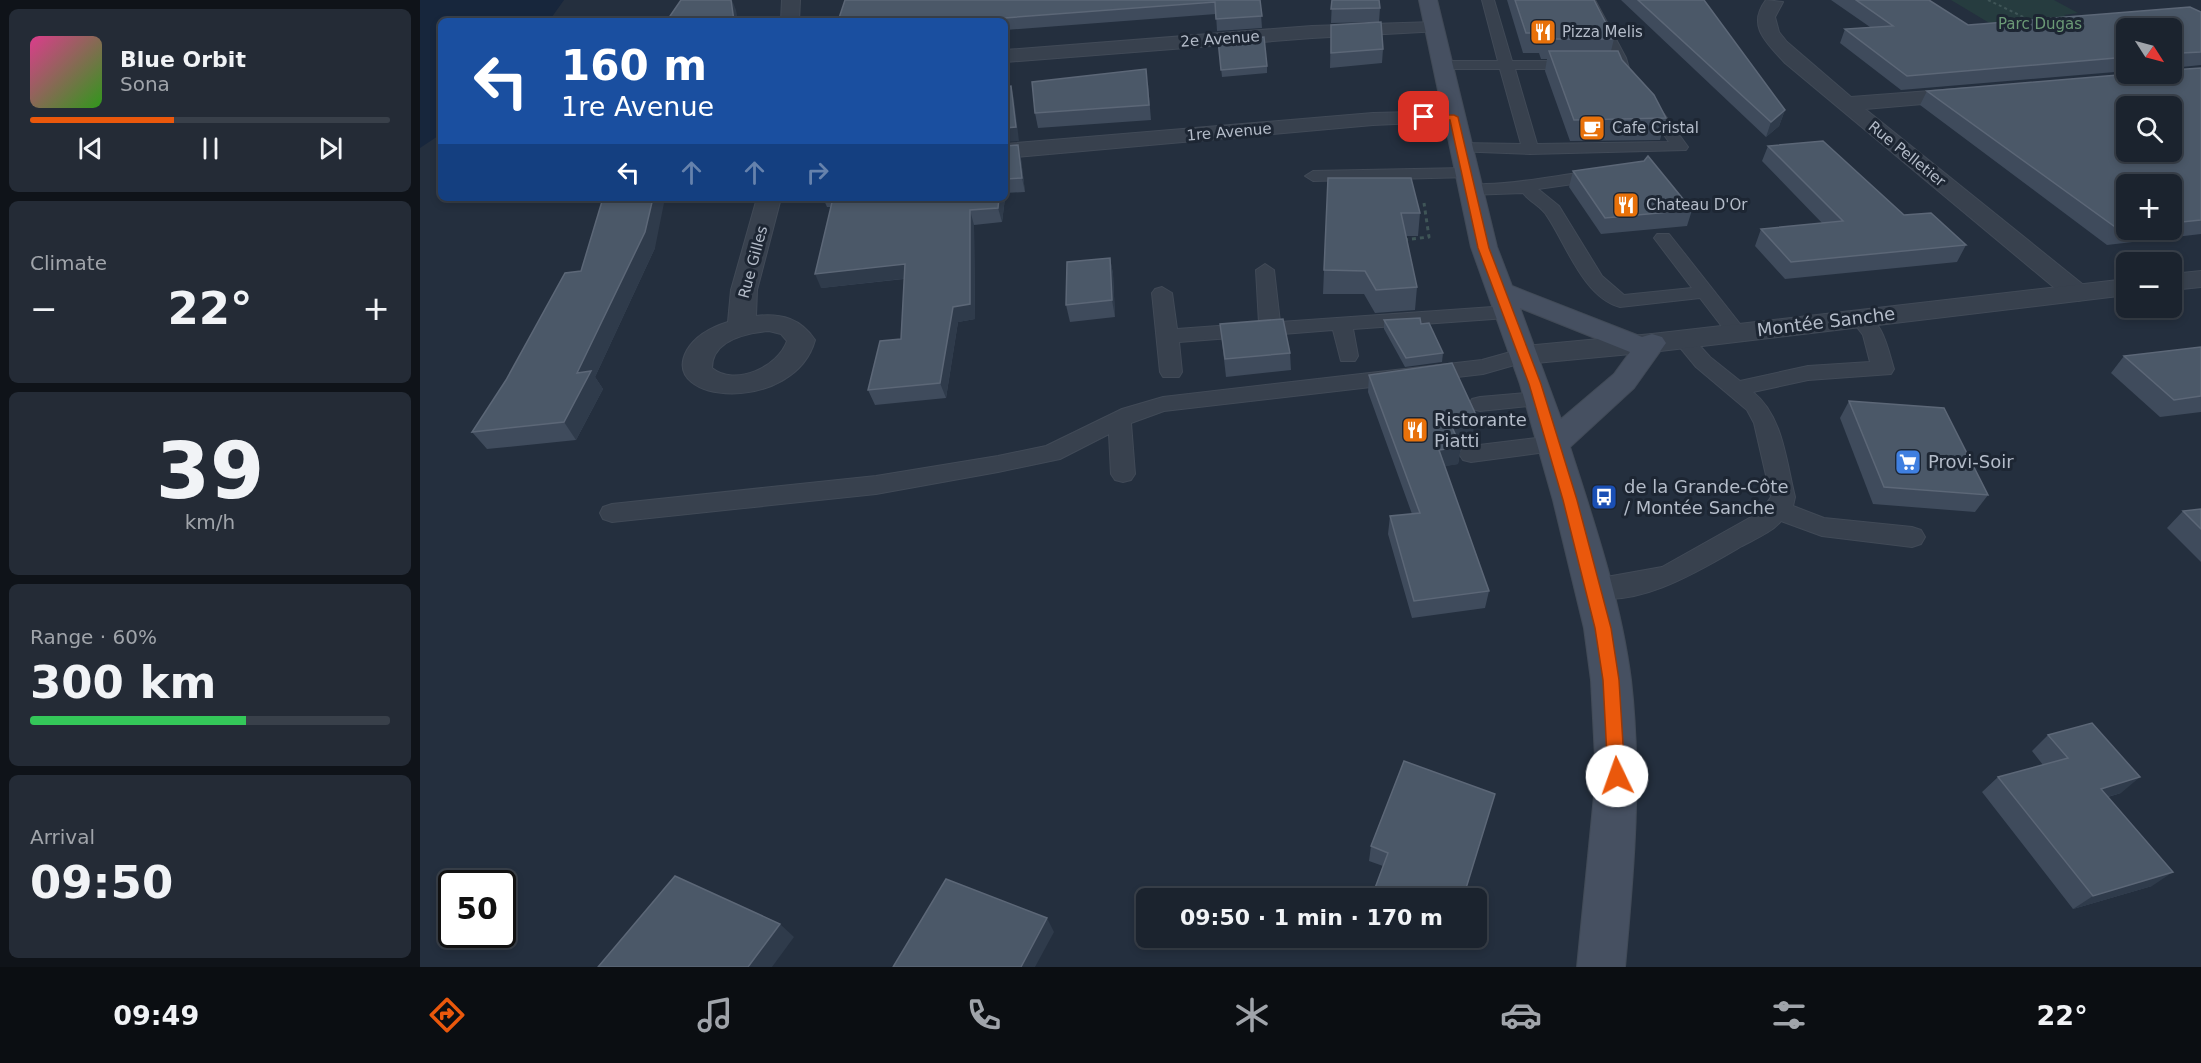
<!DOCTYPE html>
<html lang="en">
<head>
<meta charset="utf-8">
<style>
	body { margin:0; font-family:"DejaVu Sans",sans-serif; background:#242b36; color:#f1f3f6; height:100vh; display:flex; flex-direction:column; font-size:22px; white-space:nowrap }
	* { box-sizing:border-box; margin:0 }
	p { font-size:20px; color:#a0a4aa }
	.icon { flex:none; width:33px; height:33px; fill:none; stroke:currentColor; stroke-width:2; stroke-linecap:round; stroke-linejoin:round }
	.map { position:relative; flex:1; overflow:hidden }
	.sheet { display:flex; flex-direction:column; gap:9px; padding:9px; background:#0f1319; width:420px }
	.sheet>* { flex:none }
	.banner { position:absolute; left:18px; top:18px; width:570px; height:183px; border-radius:9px; box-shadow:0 3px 9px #0003,0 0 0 2px #39404a; background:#1a4fa0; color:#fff; overflow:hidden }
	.needle { width:39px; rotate:126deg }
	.buttons { position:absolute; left:1696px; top:18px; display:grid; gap:12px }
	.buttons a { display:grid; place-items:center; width:66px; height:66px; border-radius:9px; background:#1b232e; box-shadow:0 3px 9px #0003,0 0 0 2px #39404a; font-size:30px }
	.speed { position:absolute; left:18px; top:870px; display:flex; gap:12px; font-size:30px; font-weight:700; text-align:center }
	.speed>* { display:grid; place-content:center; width:78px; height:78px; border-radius:50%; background:#1b232e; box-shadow:0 3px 9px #0003,0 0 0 2px #39404a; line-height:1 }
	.speed .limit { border:3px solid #111; border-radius:9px; background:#fff; color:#111 }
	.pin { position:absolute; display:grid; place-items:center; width:51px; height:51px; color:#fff; margin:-26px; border-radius:12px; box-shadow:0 3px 9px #0006 }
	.me { position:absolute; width:66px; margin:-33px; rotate:357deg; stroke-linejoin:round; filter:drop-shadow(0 0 4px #0008) }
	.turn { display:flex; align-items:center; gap:21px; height:126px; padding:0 24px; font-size:27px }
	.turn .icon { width:78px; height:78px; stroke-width:2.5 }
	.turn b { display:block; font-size:42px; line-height:51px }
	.lanes { display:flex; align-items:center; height:57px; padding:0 24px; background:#0003; justify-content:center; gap:30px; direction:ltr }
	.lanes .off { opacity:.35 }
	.big { font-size:45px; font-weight:800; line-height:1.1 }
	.sheet .card { flex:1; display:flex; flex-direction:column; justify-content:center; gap:9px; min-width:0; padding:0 21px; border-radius:9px; background:#242b36 }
	.sheet .dial { align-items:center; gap:0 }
	.dial b { font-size:78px; line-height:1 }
	.song { display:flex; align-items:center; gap:18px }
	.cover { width:72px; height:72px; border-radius:9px; background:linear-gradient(135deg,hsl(330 70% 55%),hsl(110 70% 35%)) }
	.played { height:6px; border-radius:3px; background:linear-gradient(90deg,#ea580c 40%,#39404a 40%) }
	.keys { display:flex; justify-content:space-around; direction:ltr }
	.heat { display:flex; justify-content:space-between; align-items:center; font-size:33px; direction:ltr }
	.charge { height:9px; border-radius:4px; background:linear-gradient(90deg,#34c759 60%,#39404a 0) }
	.trip { position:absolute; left:716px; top:888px; width:351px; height:60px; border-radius:9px; background:#1b232e; box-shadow:0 3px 9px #0003,0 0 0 2px #39404a; font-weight:800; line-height:60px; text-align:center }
	.menu { display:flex; height:96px; justify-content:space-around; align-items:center; background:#0b0e12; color:#a0a4aa }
	.menu .icon { width:42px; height:42px }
	.menu .on { color:#ea580c }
	.menu b { font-size:27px; color:#f1f3f6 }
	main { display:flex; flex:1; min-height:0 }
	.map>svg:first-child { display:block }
</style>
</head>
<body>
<main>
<section class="sheet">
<div class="card">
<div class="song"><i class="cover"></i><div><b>Blue Orbit</b><p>Sona</p></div></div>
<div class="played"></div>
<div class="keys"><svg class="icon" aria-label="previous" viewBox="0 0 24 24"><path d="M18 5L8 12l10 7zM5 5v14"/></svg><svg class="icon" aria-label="pause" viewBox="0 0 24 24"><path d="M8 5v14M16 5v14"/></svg><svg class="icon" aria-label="next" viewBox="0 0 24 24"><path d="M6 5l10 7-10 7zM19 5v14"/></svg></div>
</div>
<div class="card"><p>Climate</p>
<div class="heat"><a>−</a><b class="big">22°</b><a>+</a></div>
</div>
<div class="card dial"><b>39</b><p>km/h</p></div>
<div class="card"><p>Range · 60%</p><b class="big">300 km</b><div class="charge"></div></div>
<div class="card"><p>Arrival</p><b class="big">09:50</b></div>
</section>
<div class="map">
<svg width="1781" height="967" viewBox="0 0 1781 967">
	<rect width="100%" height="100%" fill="#242f3e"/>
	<path fill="#263c3f" d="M1531,0H1634L1658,13L1644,15L1707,49L1656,75Z"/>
	<path fill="#17263c" d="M0,0H144L129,21H21V134L0,148Z"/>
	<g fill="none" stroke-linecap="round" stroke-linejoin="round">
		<defs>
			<g id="service">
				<path d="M1062,0H1074L1092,61H1158L1165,65L1158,69H1095L1117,144L1249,142L1226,109L1197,76L1192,58L1163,0H1175L1206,58L1211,75L1236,103L1268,147L1266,150L1110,154L1034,151L1032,148L1040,143L1101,144L1080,69H1022L1015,65L1022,61H1078Z"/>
				<path d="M1045,168L1051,169L1053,173L1051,177L893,181L885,176L893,171Z"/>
				<path d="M1182,170L1188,171L1190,175L1188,179L1118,189L1139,206L1182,276L1204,295L1272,288L1234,238L1237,234H1249L1324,329L1327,333L1324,337H1310L1280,298L1200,307C1164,298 1146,244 1127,216C1122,207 1110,202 1103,193L1049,195L1040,190C1046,183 1058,185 1066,184C1105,183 1143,174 1182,170Z"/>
				<path d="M845,264L854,270L860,322L1087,306L1094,308L1097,312L1094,316L1087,318L933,329L938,356L935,361H921L913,330L759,342L762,372L759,377H743L740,372L732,293L735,289L742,287L752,293L757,329L839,323L836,270Z"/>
				<path d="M1440,312C1463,318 1468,350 1474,369L1471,374L1388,380L1333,392C1363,416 1366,461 1375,497L1373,506L1404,518L1492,527L1501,530L1505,537L1501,544L1492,547L1402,536L1361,521C1352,532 1335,539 1322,546C1281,570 1213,612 1164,595L1160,588L1164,581L1242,567L1340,512L1351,497L1334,423L1327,410L1276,367L1253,339L1256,335H1270L1290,357L1320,381L1388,366L1450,362L1443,335L1430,318L1433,314Z"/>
				<path d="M1105,348L1112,350L1115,355L1112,360L1063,374L744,411L711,423L715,474L711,480L703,482L695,480L691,474L689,434L640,459L578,472L456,494L192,522L183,519L180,513L183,507L192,504L456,476L578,456L626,446L702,409L743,397L1062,360Z"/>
				<path d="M1119,392L1127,394L1130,399L1127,404L1060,411L1052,409L1049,404L1052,399L1060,397Z"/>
				<path d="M1133,436L1141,438L1145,444L1141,450L1051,462L1043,460L1039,454L1043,448L1051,446Z"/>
			</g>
			<g id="minor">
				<path d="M362,0H380L379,21H361Z"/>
				<path d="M1346,0L1363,2L1355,17L1359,32L1367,42L1431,97L1549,88L1556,90L1559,94L1556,98L1549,100L1445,109L1666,287L1670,293L1666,299L1657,301L1648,299L1365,63C1347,43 1326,26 1346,0Z"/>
				<path d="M1014,22L1023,27L1020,31L892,38L585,62V50L892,26Z"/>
				<path d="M1034,111L1041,113L1045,117L1041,121L953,125L585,158V144L953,113Z"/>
				<path d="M337,198H361L337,290L336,316C362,313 381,319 395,340C375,414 237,405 267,350C276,335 292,327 308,322L311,290ZM349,331L361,334L367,341C358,367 315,387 292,368C292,340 327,333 349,331Z"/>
			</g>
			<g id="tertiary">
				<path d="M1781,271V287L1752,290V274Z"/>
				<path d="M1707,279V295L1232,352L1105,364L1095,361L1091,355L1095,349L1105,346L1232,334Z"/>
			</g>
			<path id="secondary" d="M999,0H1017L1077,247L1092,286L1222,337L1232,334L1242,337L1246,343L1214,388L1150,447C1174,522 1201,601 1211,680C1222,776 1214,871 1205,967H1157L1176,776L1171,680L1164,628L1133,500L1100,384L1051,247ZM1100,308L1210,352L1194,374L1141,419Z"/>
		</defs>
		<use href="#service" stroke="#414a57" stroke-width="2"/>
		<use href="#minor" stroke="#414a57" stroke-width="2"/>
		<use href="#tertiary" stroke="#414a57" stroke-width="2"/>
		<use href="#secondary" stroke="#414a57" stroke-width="2"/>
		<path stroke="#3f5557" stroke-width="2" stroke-dasharray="3 3" stroke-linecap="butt" d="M1568,0L1614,22"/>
		<path stroke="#3f5557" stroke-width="3" stroke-dasharray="4 4" stroke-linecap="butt" d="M984,240L1009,237L1004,203"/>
		<use href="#service" fill="#38414e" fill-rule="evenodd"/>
		<use href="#minor" fill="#38414e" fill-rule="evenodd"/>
		<use href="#tertiary" fill="#38414e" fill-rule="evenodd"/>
		<use href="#secondary" fill="#465061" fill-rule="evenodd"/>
	</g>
	<g fill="#3f4b5c" fill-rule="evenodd">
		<path d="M840,0L842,28L797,31L796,14L585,30V21H418Z"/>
		<path d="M912,0L960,8L959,22L911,23Z"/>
		<path d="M1087,0H1174L1194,39L1191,51L1202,60L1246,118L1240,140L1150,141L1125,71L1127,59H1121L1119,53H1103Z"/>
		<path d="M1201,0H1284L1365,110L1359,126L1346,137Z"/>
		<path d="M1411,0H1509L1548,25L1781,12V65L1752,68V28H1707V71L1481,90L1420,43L1425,29L1450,27Z"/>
		<path d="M911,25L963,49L962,63L910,68Z"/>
		<path d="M798,40L847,66V73L802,77Z"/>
		<path d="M1781,68V234L1687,245L1500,105L1507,91ZM1707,184H1752V230H1707Z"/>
		<path d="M728,84L731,120L618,128L615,113Z"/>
		<path d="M598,145L601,159L605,192L585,193V194V146Z"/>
		<path d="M1348,146L1484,215L1546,245L1537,262L1365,279L1335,246L1341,229L1402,223L1342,161Z"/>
		<path d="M1153,171L1272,210L1267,226L1181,234L1149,187Z"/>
		<path d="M908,178L1000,213L998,236H986L997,287L995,310L955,313L944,294H903Z"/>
		<path d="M403,198H585L582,222L554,225L555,319L538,322L526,398L455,405L448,390L481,339L484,279L401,288L411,207H407Z"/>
		<path d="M235,248L175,377L183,389L156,440L67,449L52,432L161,271Z"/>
		<path d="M690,258L693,274L695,317L650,322L646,305Z"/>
		<path d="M964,320L1001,324L1023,353L1022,362L985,367L964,329Z"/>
		<path d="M800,324L870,353L871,370L806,377Z"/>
		<path d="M1781,347V412L1740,417L1691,373L1704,356Z"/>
		<path d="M949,375L1053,432L1038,440L1041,447L1038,464L1024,466L1069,591L1065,608L992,618L968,534L970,516L992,514L948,392Z"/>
		<path d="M1429,401L1568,495L1555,512L1453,504L1420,418Z"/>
		<path d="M1781,509V562L1747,528L1763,511Z"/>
		<path d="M1628,735L1701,793L1688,797L1732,886L1653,909L1562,792L1578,777L1623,765L1612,751Z"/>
		<path d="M984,761L1043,898H954L955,888L963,866L949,861L951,846Z"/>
	</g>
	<g fill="#2f3b4b">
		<path d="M311,0H312L316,10L318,21H314Z"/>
		<path d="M591,86L594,99L599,141L585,142V128Z"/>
		<path d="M1365,110L1359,126L1346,137L1351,122Z"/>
		<path d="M598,145L601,159L605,192L602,178Z"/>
		<path d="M233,198H245L235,248L175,377L183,389L156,440L144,422L157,373Z"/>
		<path d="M579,198H585L582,222L578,208Z"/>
		<path d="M550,210L554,225L555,319L538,322L526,398L520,383Z"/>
		<path d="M690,258L693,274L695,317L692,300Z"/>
		<path d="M485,264L490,278L401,288L395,274Z"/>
		<path d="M1056,415L1053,432L1030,444L1032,427Z"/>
		<path d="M1041,447L1038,464L1016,468L1019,450Z"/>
		<path d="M1720,777L1701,793L1662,804L1681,789Z"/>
		<path d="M1753,872L1732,886L1653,909L1673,896Z"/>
		<path d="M627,918L634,932L615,967H601Z"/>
		<path d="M360,924L374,937L352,967H328Z"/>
	</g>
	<g fill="#4b5868" stroke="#5c6777" stroke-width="1.5" fill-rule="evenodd">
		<path d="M261,0H311L314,21H250V16Z"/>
		<path d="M425,0H840L842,16L796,19L795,2L544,21H418Z"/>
		<path d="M912,0H959L960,8L911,9Z"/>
		<path d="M1095,0H1174L1194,39H1124L1122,33H1106Z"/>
		<path d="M1218,0H1284L1365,110L1351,122Z"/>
		<path d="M1436,0H1509L1548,25L1770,7L1781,12V52L1761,53L1759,57H1752V28H1707V57L1487,76L1425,29L1473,26Z"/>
		<path d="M961,22L963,49L911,53V25Z"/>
		<path d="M844,37L847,66L801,70L798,40Z"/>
		<path d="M1129,51H1198L1202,60L1234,95L1246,118L1154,120Z"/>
		<path d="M1781,68V220L1752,223V184H1707V228L1698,229L1507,91L1710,74H1752V70ZM1707,106H1752V152H1707Z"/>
		<path d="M726,69L729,105L615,113L612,82Z"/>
		<path d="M591,86L596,127L585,128V87Z"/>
		<path d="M1403,141L1484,215L1511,213L1546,245L1371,262L1341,229L1423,221L1348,146Z"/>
		<path d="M598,145L602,178L585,179V146Z"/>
		<path d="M1228,156L1272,210L1185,218L1153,171L1224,161Z"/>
		<path d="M908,178H991L1000,213H981L997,287L956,290L945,271L904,270Z"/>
		<path d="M183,198H233L225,232L157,373L171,371L144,422L52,432L86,380L145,273L161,271Z"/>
		<path d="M413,198H579L578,208L550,210V304L533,307L520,383L448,390L460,341L481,339L485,264L395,274Z"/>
		<path d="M690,258L692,300L646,305L647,262Z"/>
		<path d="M1000,318L1001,324L1009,323L1023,353L986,358L964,320Z"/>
		<path d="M863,319L870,353L805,359L800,324Z"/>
		<path d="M1781,347V396L1754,400L1704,356Z"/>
		<path d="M1032,363L1056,415L1032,427L1041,447L1019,450L1069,591L994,601L970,516L1000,513L949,375Z"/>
		<path d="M1429,401L1524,408L1568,495L1464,487Z"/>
		<path d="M1781,509V529L1763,511Z"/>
		<path d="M1672,723L1720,777L1681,789L1753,872L1673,896L1578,777L1648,758L1628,735Z"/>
		<path d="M984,761L1075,794L1043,898H982L955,888L968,853L951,846Z"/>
		<path d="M255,876L360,924L328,967H178Z"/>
		<path d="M526,879L627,918L601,967H473Z"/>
	</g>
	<path fill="#ea580c" stroke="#983908" stroke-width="1.5" d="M1004,115H1034L1038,117L1069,248L1121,384L1157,500L1191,628L1199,680L1205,776L1203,782L1197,784L1190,782L1188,776L1183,680L1175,628L1143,500L1109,384L1058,248L1030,120L1000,119V115Z"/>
	<defs>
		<symbol id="restaurant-square" viewBox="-11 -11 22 22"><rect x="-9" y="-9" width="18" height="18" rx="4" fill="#e8710a" stroke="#1d2633"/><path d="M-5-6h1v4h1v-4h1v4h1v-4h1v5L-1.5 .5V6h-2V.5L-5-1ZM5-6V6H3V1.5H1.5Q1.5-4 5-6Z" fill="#fff"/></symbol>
		<symbol id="cafe-square" viewBox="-11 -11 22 22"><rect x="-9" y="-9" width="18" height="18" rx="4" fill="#e8710a" stroke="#1d2633"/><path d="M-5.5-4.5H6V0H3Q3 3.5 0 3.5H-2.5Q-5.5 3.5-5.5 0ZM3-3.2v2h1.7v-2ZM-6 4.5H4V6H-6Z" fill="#fff"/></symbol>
		<symbol id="supermarket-square" viewBox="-11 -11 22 22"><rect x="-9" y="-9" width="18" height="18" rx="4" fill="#3f7fe0" stroke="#1d2633"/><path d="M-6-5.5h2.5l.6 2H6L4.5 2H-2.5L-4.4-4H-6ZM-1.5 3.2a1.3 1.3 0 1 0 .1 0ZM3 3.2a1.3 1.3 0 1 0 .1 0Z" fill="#fff"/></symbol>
		<symbol id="bus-square" viewBox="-11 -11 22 22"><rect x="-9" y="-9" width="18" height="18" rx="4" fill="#1a4fb4" stroke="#1d2633"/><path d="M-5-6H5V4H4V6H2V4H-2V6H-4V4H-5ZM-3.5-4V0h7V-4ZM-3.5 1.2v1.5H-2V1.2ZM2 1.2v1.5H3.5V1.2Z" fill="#fff"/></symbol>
	</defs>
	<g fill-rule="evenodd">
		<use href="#restaurant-square" x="1108" y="17" width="30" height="30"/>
		<use href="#cafe-square" x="1157" y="113" width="30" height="30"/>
		<use href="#restaurant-square" x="1191" y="190" width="30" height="30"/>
		<use href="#restaurant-square" x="980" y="415" width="30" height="30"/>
		<use href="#supermarket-square" x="1473" y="447" width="30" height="30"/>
		<use href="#bus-square" x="1169" y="482" width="30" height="30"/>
	</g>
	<g text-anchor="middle" stroke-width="6" stroke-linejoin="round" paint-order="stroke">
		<g font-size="15" fill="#6b9a76" stroke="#1d2633">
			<text x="1620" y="29">Parc Dugas</text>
		</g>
		<g font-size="15" fill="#b4bcc9" stroke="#1d2633" text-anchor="start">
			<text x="1142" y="37">Pizza Melis</text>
			<text x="1192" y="133">Cafe Cristal</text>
			<text x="1226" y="210">Chateau D'Or</text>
		</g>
		<g font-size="15" fill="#b4bcc9" stroke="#1d2633">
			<text transform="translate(800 39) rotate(-4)" y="5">2e Avenue</text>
			<text transform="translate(809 132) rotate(-5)" y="5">1re Avenue</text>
			<text transform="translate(1487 154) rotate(39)" y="5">Rue Pelletier</text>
			<text transform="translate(333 262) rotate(-75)" y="5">Rue Gilles</text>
		</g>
		<g font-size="18" fill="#b4bcc9" stroke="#1d2633">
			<text transform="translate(1406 322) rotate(-7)" y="6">Montée Sanche</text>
		</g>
		<g font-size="18" fill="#b4bcc9" stroke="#1d2633" text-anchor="start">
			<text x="1014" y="426">Ristorante<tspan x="1014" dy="21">Piatti</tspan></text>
			<text x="1508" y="468">Provi-Soir</text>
			<text x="1204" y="493">de la Grande-Côte<tspan x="1204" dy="21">/ Montée Sanche</tspan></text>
		</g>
	</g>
</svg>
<div class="buttons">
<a><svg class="needle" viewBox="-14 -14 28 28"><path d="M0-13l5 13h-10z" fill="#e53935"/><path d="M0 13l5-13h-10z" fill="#a0a4aa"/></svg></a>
<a><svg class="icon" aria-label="search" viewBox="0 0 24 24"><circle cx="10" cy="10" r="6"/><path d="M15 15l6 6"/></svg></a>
<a>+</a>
<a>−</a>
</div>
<div class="speed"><div class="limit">50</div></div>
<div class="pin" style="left:1004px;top:117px;background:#d93025"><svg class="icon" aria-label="arrive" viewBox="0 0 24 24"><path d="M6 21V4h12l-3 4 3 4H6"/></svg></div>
<svg class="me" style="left:1197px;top:776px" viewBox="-20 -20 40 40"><circle r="19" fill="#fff"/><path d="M0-13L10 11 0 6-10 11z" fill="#ea580c"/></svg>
<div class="trip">09:50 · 1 min · 170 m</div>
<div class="banner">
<div class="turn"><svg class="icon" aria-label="left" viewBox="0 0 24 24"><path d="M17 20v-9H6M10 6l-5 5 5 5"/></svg><div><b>160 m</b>1re Avenue</div></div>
<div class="lanes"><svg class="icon" aria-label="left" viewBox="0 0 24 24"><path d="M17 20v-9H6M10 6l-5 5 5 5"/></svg><svg class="icon off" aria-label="ahead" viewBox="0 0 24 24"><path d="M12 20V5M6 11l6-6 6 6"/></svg><svg class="icon off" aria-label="ahead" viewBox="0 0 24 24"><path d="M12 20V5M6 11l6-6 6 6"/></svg><svg class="icon off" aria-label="right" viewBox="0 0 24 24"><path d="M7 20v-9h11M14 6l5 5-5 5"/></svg></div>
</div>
</div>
</main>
<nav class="menu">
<b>09:49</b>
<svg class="icon on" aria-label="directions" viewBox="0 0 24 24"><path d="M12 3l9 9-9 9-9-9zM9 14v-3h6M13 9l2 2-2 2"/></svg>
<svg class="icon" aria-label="music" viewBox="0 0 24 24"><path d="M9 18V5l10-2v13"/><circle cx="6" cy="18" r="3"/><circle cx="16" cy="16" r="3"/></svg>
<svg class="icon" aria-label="phone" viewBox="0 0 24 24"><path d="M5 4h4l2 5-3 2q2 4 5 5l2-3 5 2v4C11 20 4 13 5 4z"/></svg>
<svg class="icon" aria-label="climate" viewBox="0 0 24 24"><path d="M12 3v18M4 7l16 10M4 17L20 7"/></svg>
<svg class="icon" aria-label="car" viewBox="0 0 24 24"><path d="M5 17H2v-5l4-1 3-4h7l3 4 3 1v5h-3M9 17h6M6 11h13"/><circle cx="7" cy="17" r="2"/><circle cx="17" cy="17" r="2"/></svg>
<svg class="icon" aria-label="filters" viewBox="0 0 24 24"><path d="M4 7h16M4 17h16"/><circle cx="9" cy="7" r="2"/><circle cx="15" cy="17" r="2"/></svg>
<b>22°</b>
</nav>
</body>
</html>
